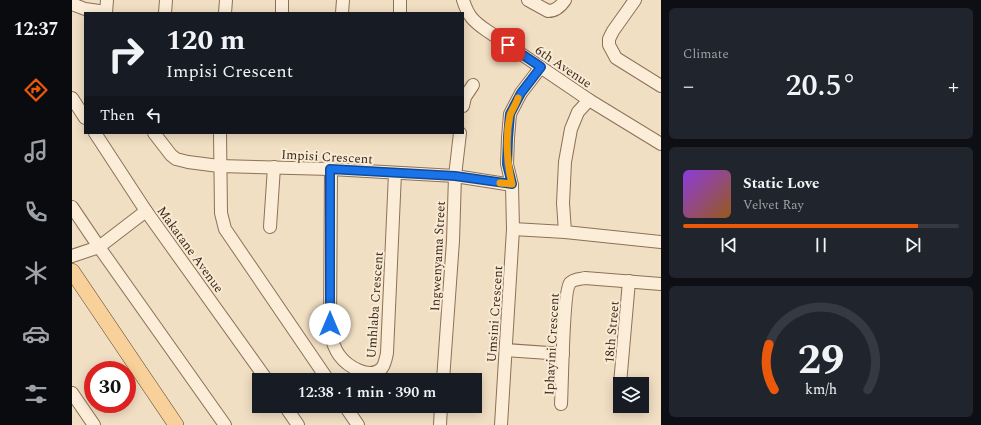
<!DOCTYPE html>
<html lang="en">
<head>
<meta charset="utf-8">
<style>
	body { margin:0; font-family:Spectral,serif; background:#20242c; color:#f1f3f6; height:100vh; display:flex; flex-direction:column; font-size:15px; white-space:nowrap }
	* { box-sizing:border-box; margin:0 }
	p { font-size:13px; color:#9ea1a6 }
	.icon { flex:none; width:22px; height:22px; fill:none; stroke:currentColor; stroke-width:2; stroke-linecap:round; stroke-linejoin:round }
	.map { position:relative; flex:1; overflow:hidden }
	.side { display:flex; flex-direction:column; gap:8px; padding:8px; background:#0d0f14; width:320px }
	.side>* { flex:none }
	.hud { position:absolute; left:12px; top:12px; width:380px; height:122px; border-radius:0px; box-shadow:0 2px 10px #0003; background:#171b24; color:#f1f3f6; overflow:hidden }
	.tools { position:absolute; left:541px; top:377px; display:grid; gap:8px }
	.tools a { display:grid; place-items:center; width:36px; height:36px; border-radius:0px; background:#171b24; box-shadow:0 2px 10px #0003; font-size:20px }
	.speed { position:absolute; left:12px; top:361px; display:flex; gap:8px; font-size:20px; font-weight:700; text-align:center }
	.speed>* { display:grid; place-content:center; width:52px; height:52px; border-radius:50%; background:#171b24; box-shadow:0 2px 10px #0003; line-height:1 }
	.speed .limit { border:6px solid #d22; background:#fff; color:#111 }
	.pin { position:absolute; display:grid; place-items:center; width:34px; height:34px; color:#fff; margin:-17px; border-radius:8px; box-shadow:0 2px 6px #0006 }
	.me { position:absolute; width:44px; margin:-22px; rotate:0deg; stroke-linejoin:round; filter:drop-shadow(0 0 3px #0008) }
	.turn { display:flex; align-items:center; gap:14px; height:84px; padding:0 16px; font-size:18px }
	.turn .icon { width:52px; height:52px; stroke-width:2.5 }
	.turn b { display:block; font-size:28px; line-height:34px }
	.then { display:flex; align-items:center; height:38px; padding:0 16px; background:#0003; gap:8px; font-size:15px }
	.big { font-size:30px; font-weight:600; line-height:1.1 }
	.side .tile { flex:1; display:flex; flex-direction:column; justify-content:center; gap:6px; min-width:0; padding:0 14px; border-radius:6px; background:#20242c }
	.side .dial { align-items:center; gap:0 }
	.dial svg { height:104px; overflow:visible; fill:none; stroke:#363941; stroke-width:7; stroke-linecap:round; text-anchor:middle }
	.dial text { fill:#f1f3f6; stroke:none }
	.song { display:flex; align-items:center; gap:12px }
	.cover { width:48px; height:48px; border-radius:6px; background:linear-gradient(135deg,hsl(270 70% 55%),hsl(30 70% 35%)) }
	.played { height:4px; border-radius:2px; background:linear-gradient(90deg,#ea580c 85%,#363941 85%) }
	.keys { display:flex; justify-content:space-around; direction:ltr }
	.heat { display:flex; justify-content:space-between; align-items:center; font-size:22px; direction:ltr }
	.trip { position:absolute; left:180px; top:373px; width:230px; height:40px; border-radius:0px; background:#171b24; box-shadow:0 2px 10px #0003; font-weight:600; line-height:40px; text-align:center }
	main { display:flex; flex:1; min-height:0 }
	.tab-bar { display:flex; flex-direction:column; width:72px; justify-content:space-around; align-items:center; background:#090b0e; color:#9ea1a6 }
	.tab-bar .icon { width:28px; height:28px }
	.tab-bar .active { color:#ea580c }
	.tab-bar b { font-size:18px; color:#f1f3f6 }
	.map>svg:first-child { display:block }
</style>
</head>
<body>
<main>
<nav class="tab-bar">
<b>12:37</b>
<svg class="icon active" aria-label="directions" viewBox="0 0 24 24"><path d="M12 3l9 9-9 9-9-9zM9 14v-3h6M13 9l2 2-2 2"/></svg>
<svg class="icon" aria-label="music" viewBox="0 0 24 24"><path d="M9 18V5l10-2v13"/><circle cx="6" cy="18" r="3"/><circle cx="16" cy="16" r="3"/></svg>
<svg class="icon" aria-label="phone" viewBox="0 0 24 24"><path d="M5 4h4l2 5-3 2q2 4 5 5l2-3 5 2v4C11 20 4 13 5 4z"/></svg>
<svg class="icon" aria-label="climate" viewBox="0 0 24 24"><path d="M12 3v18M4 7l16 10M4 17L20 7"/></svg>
<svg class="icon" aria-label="car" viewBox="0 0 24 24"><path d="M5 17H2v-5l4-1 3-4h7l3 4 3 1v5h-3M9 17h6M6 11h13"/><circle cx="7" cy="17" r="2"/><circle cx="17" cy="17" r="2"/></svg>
<svg class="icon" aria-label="filters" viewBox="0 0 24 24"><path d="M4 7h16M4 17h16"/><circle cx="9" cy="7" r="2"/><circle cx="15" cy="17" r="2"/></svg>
</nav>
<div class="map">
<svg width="589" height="425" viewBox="0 0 589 425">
	<rect width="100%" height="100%" fill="#f1dfc3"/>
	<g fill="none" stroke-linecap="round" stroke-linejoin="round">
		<defs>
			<g id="minor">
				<path d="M391,0C396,16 401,21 414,30L517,100L589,144"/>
				<path d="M456,0L476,11C484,11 489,6 493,0"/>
				<path d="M563,0L541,31L537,39V45L544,58L589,86"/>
				<path d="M0,4L13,9L34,12"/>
				<path d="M34,13L35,0"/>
				<path d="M93,13L94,0"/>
				<path d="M153,13L154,0"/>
				<path d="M210,13V0"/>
				<path d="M270,13L271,0"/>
				<path d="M328,13V0"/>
				<path d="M0,98L13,118"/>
				<path d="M391,106L393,97L401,85"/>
				<path d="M23,133L74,211L195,380"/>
				<path d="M82,133L99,155L104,159L116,162L147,166L259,169L383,176L440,185"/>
				<path d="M148,133L149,213L153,229L256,380"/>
				<path d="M259,169L258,332C260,341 262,348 267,355C275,366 298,381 310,368C313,364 314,358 315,353L323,173"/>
				<path d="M0,207L27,247L153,425"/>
				<path d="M198,227L202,167"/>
				<path d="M441,229L493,232L589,242"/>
				<path d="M493,232L491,203L493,162L499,129L506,112L517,100"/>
				<path d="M0,256L27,247L74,211"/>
				<path d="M434,350L491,354"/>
				<path d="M371,380L381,241L383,176L388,133"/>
				<path d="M548,384L557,281"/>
				<path d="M0,393L22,425"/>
				<path d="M489,404C490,387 491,291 498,283C501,279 508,279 513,278L589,284"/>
				<path d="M213,406L226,425"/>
				<path d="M273,406L286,425"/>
				<path d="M368,425L369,406"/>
				<path d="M429,425L441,229L440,185L435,164L436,138L438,114L449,93L469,67"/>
			</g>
			<path id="major" d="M0,271L104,425"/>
		</defs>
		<use href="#minor" stroke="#8d7058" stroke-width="14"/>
		<use href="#major" stroke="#5a3e2d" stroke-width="16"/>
		<use href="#minor" stroke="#fbedd7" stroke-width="12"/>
		<use href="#major" stroke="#f7d199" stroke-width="15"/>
	</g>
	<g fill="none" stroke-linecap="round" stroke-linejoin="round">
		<defs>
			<path id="route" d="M258,324V169L383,176L440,184L435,164L436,138L438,114L449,93L469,67L436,45"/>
		</defs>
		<use href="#route" stroke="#114b97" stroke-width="10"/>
		<use href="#route" stroke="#1a73e8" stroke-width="7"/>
		<path stroke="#f59e0b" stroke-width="7" d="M428,183L440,184C435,162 433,138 438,115C440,110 444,104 446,98"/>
	</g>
	<g text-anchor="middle" stroke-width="4" stroke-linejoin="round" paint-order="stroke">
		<g font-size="13" fill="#3c291d" stroke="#f8ead3">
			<text transform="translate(492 66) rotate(34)" y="5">6th Avenue</text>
			<text transform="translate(255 156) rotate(3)" y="5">Impisi Crescent</text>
			<text transform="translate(119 249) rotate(54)" y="5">Makatane Avenue</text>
			<text transform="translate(365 256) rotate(-87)" y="5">Ingwenyama Street</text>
			<text transform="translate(302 305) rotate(-86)" y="5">Umhlaba Crescent</text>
			<text transform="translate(422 314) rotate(-86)" y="5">Umsini Crescent</text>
			<text transform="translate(539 332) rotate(-85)" y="5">18th Street</text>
			<text transform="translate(479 344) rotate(-87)" y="5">Iphayini Crescent</text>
		</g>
	</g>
</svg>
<div class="tools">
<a><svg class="icon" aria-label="layers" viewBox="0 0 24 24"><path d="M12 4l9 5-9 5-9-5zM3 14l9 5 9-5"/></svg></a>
</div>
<div class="speed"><div class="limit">30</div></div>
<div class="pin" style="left:436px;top:45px;background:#d93025"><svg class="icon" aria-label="arrive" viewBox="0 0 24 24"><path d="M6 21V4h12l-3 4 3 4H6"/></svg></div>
<svg class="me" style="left:258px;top:324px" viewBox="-20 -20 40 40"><circle r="19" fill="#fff"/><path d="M0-13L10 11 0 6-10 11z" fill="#1a73e8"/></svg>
<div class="trip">12:38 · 1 min · 390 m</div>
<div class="hud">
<div class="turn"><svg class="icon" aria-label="right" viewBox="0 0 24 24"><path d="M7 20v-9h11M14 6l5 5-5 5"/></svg><div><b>120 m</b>Impisi Crescent</div></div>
<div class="then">Then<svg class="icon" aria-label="left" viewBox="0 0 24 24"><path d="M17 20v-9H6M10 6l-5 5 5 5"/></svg></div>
</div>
</div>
<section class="side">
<div class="tile"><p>Climate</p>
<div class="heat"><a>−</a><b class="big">20.5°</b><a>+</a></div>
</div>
<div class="tile">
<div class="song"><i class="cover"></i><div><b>Static Love</b><p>Velvet Ray</p></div></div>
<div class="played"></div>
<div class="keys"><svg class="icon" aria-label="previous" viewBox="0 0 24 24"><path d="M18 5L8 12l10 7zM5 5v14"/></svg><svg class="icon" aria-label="pause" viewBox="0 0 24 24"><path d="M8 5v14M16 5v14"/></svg><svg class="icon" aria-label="next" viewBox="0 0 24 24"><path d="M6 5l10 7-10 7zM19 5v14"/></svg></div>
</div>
<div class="tile dial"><svg viewBox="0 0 100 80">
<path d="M14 69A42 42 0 1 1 86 69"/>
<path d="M14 69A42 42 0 0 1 10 34" stroke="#ea580c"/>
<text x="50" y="56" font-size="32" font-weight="700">29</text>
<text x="50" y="72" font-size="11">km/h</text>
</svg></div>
</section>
</main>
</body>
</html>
